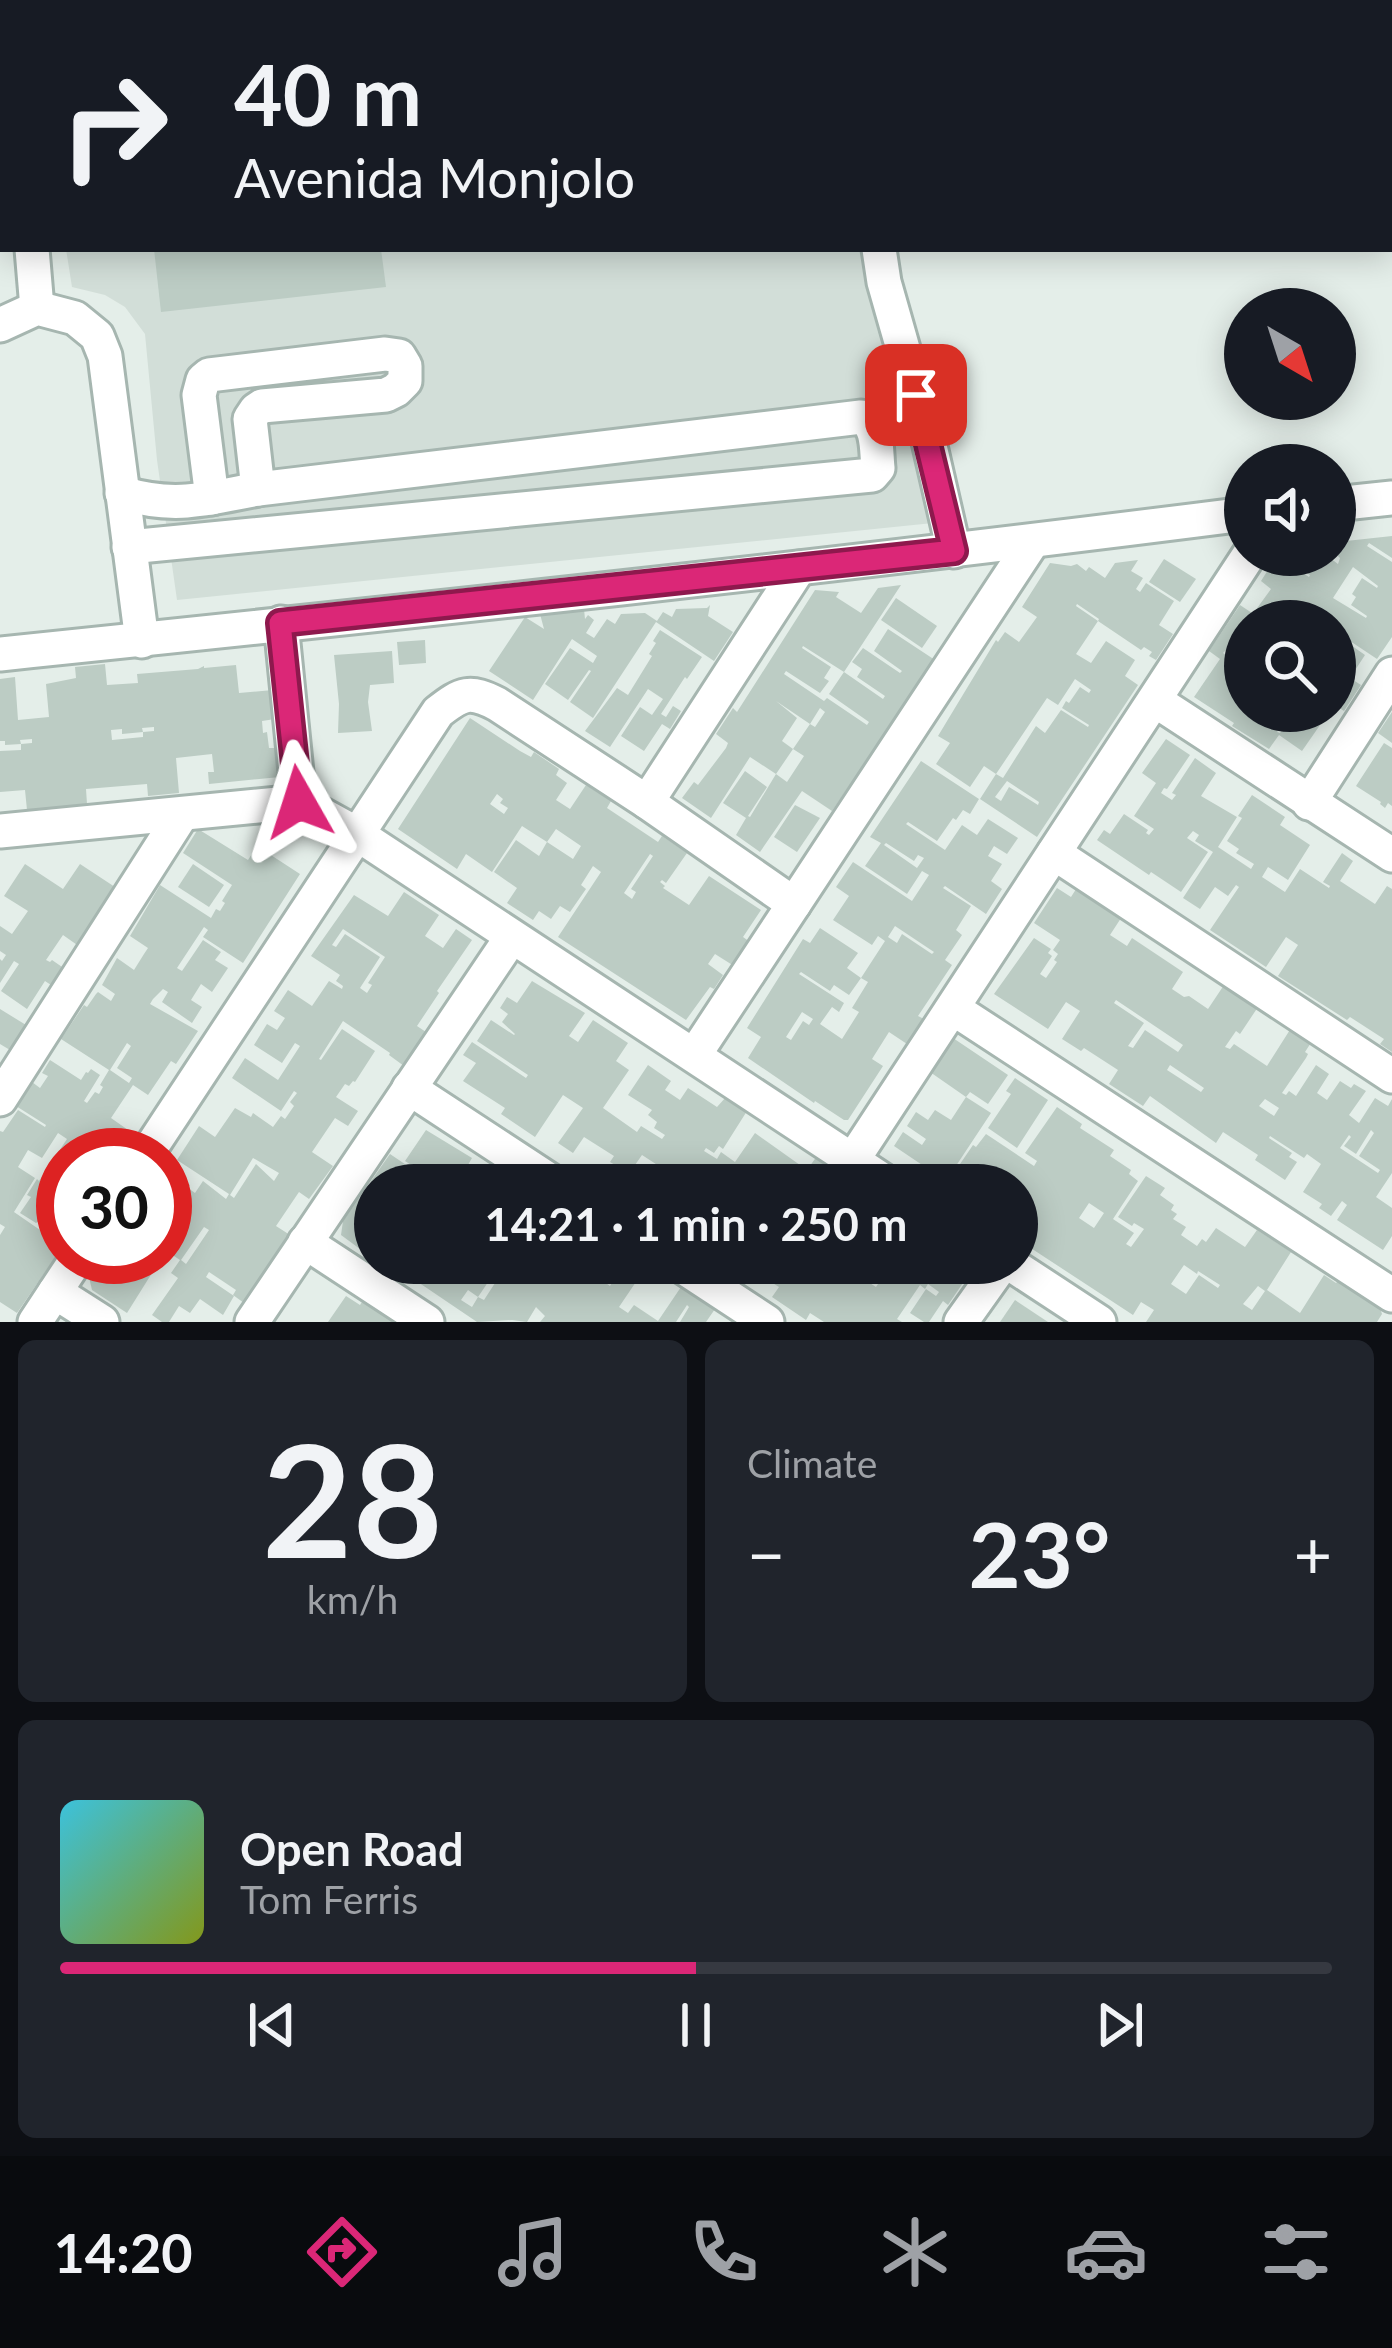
<!DOCTYPE html>
<html lang="en">
<head>
<meta charset="utf-8">
<style>
	body { margin:0; font-family:Lato,sans-serif; background:#20242c; color:#f1f3f6; height:100vh; display:flex; flex-direction:column; font-size:45px; white-space:nowrap }
	* { box-sizing:border-box; margin:0 }
	p { font-size:39px; color:#9ea1a6 }
	.icon { flex:none; width:66px; height:66px; fill:none; stroke:currentColor; stroke-width:2; stroke-linecap:round; stroke-linejoin:round }
	.map { position:relative; height:1322px; overflow:hidden }
	.side { display:flex; flex-direction:column; gap:18px; padding:18px; background:#0d0f14; flex:1 }
	.side>* { flex:none }
	.top-card { position:absolute; left:0px; top:0px; width:1392px; height:252px; box-shadow:0 6px 30px #0003; background:#171b24; color:#f1f3f6; overflow:hidden }
	.needle { width:78px; rotate:141deg }
	.buttons { position:absolute; left:1224px; top:288px; display:grid; gap:24px }
	.buttons a { display:grid; place-items:center; width:132px; height:132px; border-radius:50%; background:#171b24; box-shadow:0 6px 30px #0003; font-size:60px }
	.speed { position:absolute; left:36px; top:1128px; display:flex; gap:24px; font-size:60px; font-weight:700; text-align:center }
	.speed>* { display:grid; place-content:center; width:156px; height:156px; border-radius:50%; background:#171b24; box-shadow:0 6px 30px #0003; line-height:1 }
	.speed .limit { border:18px solid #d22; background:#fff; color:#111 }
	.pin { position:absolute; display:grid; place-items:center; width:102px; height:102px; color:#fff; margin:-51px; border-radius:24px; box-shadow:0 6px 18px #0006 }
	.me { position:absolute; width:132px; margin:-66px; rotate:354deg; stroke-linejoin:round; filter:drop-shadow(0 0 9px #0008) }
	.turn { display:flex; align-items:center; gap:42px; height:252px; padding:0 36px; font-size:54px }
	.turn .icon { width:156px; height:156px; stroke-width:2.5 }
	.turn b { display:block; font-size:84px; line-height:102px }
	.big { font-size:90px; font-weight:700; line-height:1.1 }
	.side .card { flex:1; display:flex; flex-direction:column; justify-content:center; gap:18px; min-width:0; padding:0 42px; border-radius:18px; background:#20242c }
	.side .dial { align-items:center; gap:0 }
	.dial b { font-size:156px; line-height:1 }
	.song { display:flex; align-items:center; gap:36px }
	.cover { width:144px; height:144px; border-radius:18px; background:linear-gradient(135deg,hsl(190 70% 55%),hsl(70 70% 35%)) }
	.played { height:12px; border-radius:6px; background:linear-gradient(90deg,#db2777 50%,#363941 50%) }
	.keys { display:flex; justify-content:space-around; direction:ltr }
	.heat { display:flex; justify-content:space-between; align-items:center; font-size:66px; direction:ltr }
	.side .tiles { flex:1; display:grid; gap:18px; grid-template-columns:1fr 1fr }
	.card:last-child { grid-column:span 2 }
	.trip { position:absolute; left:354px; top:1164px; width:684px; height:120px; border-radius:60px; background:#171b24; box-shadow:0 6px 30px #0003; font-weight:700; line-height:120px; text-align:center }
	.menu { display:flex; height:192px; justify-content:space-around; align-items:center; background:#090b0e; color:#9ea1a6 }
	.menu .icon { width:84px; height:84px }
	.menu .active { color:#db2777 }
	.menu b { font-size:54px; color:#f1f3f6 }
	.map>svg:first-child { display:block }
</style>
</head>
<body>
<div class="map">
<svg width="1392" height="1322" viewBox="0 0 1392 1322">
	<rect width="100%" height="100%" fill="#e4eee9"/>
	<g fill="#d2ded8">
		<path d="M345,0H823L824,3H343Z"/>
		<path d="M66,249H875L933,523L177,600L157,460L145,334L125,307L105,295L72,287Z"/>
	</g>
	<g fill="#bcccc4" fill-rule="evenodd">
		<path d="M154,249H381L386,287L161,312Z"/>
		<path d="M1392,536V558L1369,543L1367,546L1392,562V637L1377,659L1335,631V621H1270L1255,611L1271,589L1261,581L1277,556L1309,577L1310,575L1302,570L1313,555H1326L1338,564L1340,558L1337,555L1346,541ZM1353,567L1378,586L1377,588L1362,578L1352,594L1356,597L1351,605L1367,616L1366,618L1333,598Z"/>
		<path d="M1164,559L1196,579L1180,602L1149,582Z"/>
		<path d="M1138,560L1131,571L1143,578L1136,589L1140,592L1146,583L1174,601L1159,625L1173,634L1156,660L1149,656L1152,652L1144,647L1141,650L1098,621L1099,619L1077,604L1076,606L1098,621L1076,654L1091,663L1106,641L1135,660L1125,676L1138,685L1037,837L980,799L996,774L984,766L970,787L936,764L950,743L938,736L996,640L998,642L1005,632L1019,642L1037,617L1022,607L1050,563L1071,566L1077,564L1086,571L1089,567L1105,578L1115,563ZM1075,679L1091,690L1089,693L1080,687L1069,703L1066,701L1062,708L1089,725L1088,727L1061,710L1045,733L1036,726L1003,778L996,774L1047,698L1058,705ZM1007,781L1039,802L1038,805L1009,787L1001,801L995,797Z"/>
		<path d="M901,585L844,672L803,646L802,648L831,667L824,678L829,681L820,693L786,671L784,674L824,701L827,698L867,725L869,722L829,694L844,672L883,699L885,696L857,677L862,669L852,662L863,648L900,673L902,671L874,651L888,629L935,660L867,762L870,764L854,789L849,786L832,811L802,791L760,852L736,835L746,818L723,803L745,771L767,787L748,816L750,817L776,774L787,782L804,756L793,749L810,724L815,727L825,712L820,708L810,724L776,701L797,718L782,741L793,749L776,774L750,757L711,818L682,798L694,782L698,785L726,748L728,743L716,734L733,708L737,712L815,590L839,592L836,597L861,613L878,588Z"/>
		<path d="M896,598L937,626L922,648L881,620Z"/>
		<path d="M710,605L708,616L733,632L714,661L656,622L593,718L570,702L591,671L589,670L568,700L545,684L570,648L593,663L597,656L572,639L533,700L489,671L525,617L544,629L540,614L584,609L585,619L588,615L594,620L586,633L594,638L607,619L615,624L621,614L645,613L657,621L663,612L672,617L676,609L707,608Z"/>
		<path d="M1240,605L1264,621H1245V664L1225,651L1223,653L1245,668V711H1292L1277,732L1280,733L1294,711H1326L1327,715L1302,751L1279,735L1269,749L1232,726L1234,723L1194,697L1220,659L1209,651Z"/>
		<path d="M660,630L702,657L687,679L685,677L661,714L666,717L673,706L681,711L670,729L662,724L644,751L621,736L640,707L652,715L663,699L648,689L610,747L585,731L617,688L628,695L652,656L649,654L656,643L653,641Z"/>
		<path d="M1335,634L1365,655L1350,678L1361,685L1344,711L1335,705Z"/>
		<path d="M425,640L426,663L399,665L397,642Z"/>
		<path d="M392,651L394,683L370,685L368,702L372,731L338,733L339,704L334,655Z"/>
		<path d="M105,664L107,685L138,683L137,674L198,669L204,666V668L236,665L239,693L273,690L275,719L262,721L263,733L267,732L269,748H277L280,777L209,784L208,772H214L212,754L176,758L179,793L148,796L147,784L86,789L87,804L27,810L25,790L0,792V751L21,750V744L32,743V739L20,740L21,744L5,745V741H0V679L15,677L18,720L49,717L46,684L76,678L75,667ZM154,727V731L143,732V737L112,740L111,730L122,729V734L143,732L142,728Z"/>
		<path d="M1392,712V743L1378,733Z"/>
		<path d="M470,718L520,751L531,757L534,752L559,769L556,775L567,783L556,800L570,809L586,785L611,801L607,808L658,842L662,836L687,853L666,883L662,880L660,882L665,886L663,888L689,905L709,876L761,910L743,937L750,942L734,966L715,954L708,964L723,975L714,989L710,987L686,1020L558,937L601,872L593,866L581,885L586,889L570,912L560,906L551,919L539,911L533,920L507,903L517,888L494,872L516,840L539,856L547,842L573,859L581,846L556,829L547,842L522,826L492,872L466,854L457,869L398,829ZM497,794L503,799L500,803L508,808L504,814L490,804ZM650,854L653,856L631,889L636,892L632,899L624,893Z"/>
		<path d="M1166,739L1190,755L1167,789L1164,788L1161,793L1172,800L1176,795L1172,793L1195,758L1216,773L1201,796L1237,817L1218,847L1251,869L1254,864L1236,853L1239,849L1227,841L1242,818L1238,816L1252,795L1285,817L1280,825L1310,845L1288,880L1268,867L1262,877L1285,892L1300,869L1329,888L1330,886L1323,882L1342,853L1353,861L1340,881L1375,904L1387,886L1392,889V1052L1380,1044L1384,1039L1350,1017L1347,1020L1278,976L1298,945L1286,937L1266,967L1210,930L1239,887L1236,885L1228,896L1215,887L1200,909L1183,898L1213,852L1195,841L1199,835L1193,831L1187,838L1208,852L1181,892L1151,872L1149,875L1097,840L1104,830L1110,834L1124,814L1148,830L1146,833L1149,835L1154,829L1134,816L1156,783L1142,773Z"/>
		<path d="M1384,743L1392,748V806L1388,803L1385,808L1380,804L1381,802L1356,786Z"/>
		<path d="M921,761L979,799L970,814L963,810L956,820L953,818L937,841L908,822L906,824L945,850L962,825L977,835L988,819L1018,838L1007,854L994,846L988,856L1002,864L991,881L1002,889L986,914L945,886L943,888L971,906L956,930L962,935L945,960L952,965L918,1016L924,1019L907,1044L889,1032L872,1059L883,1066L848,1120H844L815,1101L814,1103L748,1058L761,1037L747,1028L803,939L810,943L820,928L858,953L847,968L861,978L849,995L834,985L830,991L801,972L799,974L844,1003L839,1012L832,1007L820,1024L842,1039L859,1012L852,1008L868,982L861,978L885,941L878,936L872,945L833,920L849,896L836,887L853,862L912,901L929,875L922,871L907,894L865,866L881,843L870,837ZM886,843L914,861L918,855L924,858L917,868L884,845ZM895,926L934,952L932,954L902,934L897,943L888,937ZM802,1012L813,1019L809,1025L803,1021L791,1040L786,1037Z"/>
		<path d="M795,805L820,818L797,852L774,837Z"/>
		<path d="M198,829L248,860L257,846L300,874L243,963L203,937L208,930L204,927L177,968L182,971L203,940L221,952L215,960L228,968L212,992L201,984L191,1000L202,1007L192,1023L162,1002L168,992L163,989L153,999L150,1004L198,1031L176,1064L171,1061L148,1095L133,1085L111,1118L131,1132L116,1155H63V1236L59,1243L63,1246L17,1313L0,1302V1235L5,1227L0,1224V1131L3,1132L18,1110L45,1127L46,1125L16,1106L32,1082L40,1088L48,1076L42,1073L50,1060L81,1080L86,1072L88,1073L91,1069L100,1075L84,1101L87,1103L95,1092L99,1094L103,1087L100,1085L109,1070L61,1039L84,1005L87,1007L96,994L98,992L111,1001L115,994L102,985L117,958L134,970L144,954L148,948L130,936L160,885L211,918L216,909L220,911L225,903L222,901L232,885L183,853ZM127,1043L131,1046L117,1068L132,1078L129,1083L110,1070ZM58,1133L67,1139L39,1181L37,1179L27,1195L31,1197L20,1213L36,1223L41,1220L48,1225L43,1232L14,1212L35,1178L18,1167L28,1150L42,1158Z"/>
		<path d="M25,864L63,889L80,864L118,889L80,947L63,935L46,960L50,962L52,960L65,969L54,987L45,981L27,1009L1,991L19,964L14,961L0,983V959L2,961L6,955L0,951V926L12,934L28,911L4,896Z"/>
		<path d="M193,864L224,885L209,907L178,887Z"/>
		<path d="M1078,886L1123,915L1110,935L1127,946L1132,938L1183,972L1172,989L1184,997L1189,996L1208,1009L1224,985L1258,1007L1240,1034L1236,1031L1225,1047L1230,1049L1234,1044L1267,1066L1293,1025L1314,1038L1305,1052L1308,1054L1306,1058L1282,1093L1286,1095L1289,1091L1296,1096L1316,1065L1329,1074L1317,1093L1327,1100L1340,1081L1351,1088L1354,1084L1366,1091L1349,1115L1359,1123L1375,1098L1388,1106L1392,1099V1173L1376,1197L1392,1208V1236L1383,1250L1337,1220L1347,1205L1342,1201L1331,1216L1319,1208L1322,1204L1303,1192L1321,1164L1307,1154L1304,1158L1270,1136L1269,1138L1292,1153L1289,1157L1297,1162L1285,1180L1255,1160L1258,1155L1223,1132L1216,1143L1150,1096L1143,1106L1109,1084L1118,1070L1084,1048L1081,1051L1062,1039L1080,1011L1066,1002L1048,1029L994,994L1034,938L1051,949L1048,953L1052,956L1040,974L1046,978L1057,962L1054,960L1058,954L1053,950L1060,940L1034,923L1057,888L1071,897ZM1116,1000L1183,1045L1178,1052L1145,1030L1133,1048L1128,1046L1144,1023L1114,1003ZM1170,1065L1204,1088L1201,1092L1167,1070ZM1265,1099L1279,1108L1274,1116L1259,1106ZM1371,1130L1374,1133L1359,1156L1380,1170L1378,1173L1340,1148L1349,1135L1351,1137L1344,1146L1356,1154Z"/>
		<path d="M404,892L439,915L425,936L443,948L456,929L472,940L437,991L439,993L417,1026L426,1032L404,1066L389,1055L390,1053L343,1021L319,1059L321,1060L342,1029L375,1051L355,1082L353,1081L349,1086L345,1084L336,1097L358,1111L348,1126L335,1118L312,1152L333,1166L309,1199L299,1192L276,1226L290,1235L244,1303L233,1295L236,1290L209,1272L206,1277L234,1296L223,1315L200,1299L190,1313L179,1306L169,1322H162L152,1315L178,1278L171,1273L180,1260L165,1250V1180L170,1172L190,1185L188,1188L195,1193L203,1181L226,1199L229,1194L177,1160L199,1126L215,1137L235,1108L251,1117L253,1113L273,1127L281,1116L285,1119L294,1106L290,1102L297,1093L294,1091L281,1111L232,1078L245,1058L278,1080L300,1046L295,1043L282,1063L254,1045L267,1024L277,1030L285,1018L274,1011L288,990L312,1006L329,981L342,989L343,986L336,981L340,975L311,956L354,895L388,916ZM343,929L385,957L368,983L372,985L367,993L360,988L380,957L345,934L336,947L332,945ZM253,1158L279,1173L274,1181L256,1164L234,1198L230,1195ZM204,1227L209,1230L186,1264L181,1260Z"/>
		<path d="M532,981L585,1013L569,1036L578,1042L593,1020L628,1043L616,1061L629,1070L603,1108L637,1132L641,1126L662,1139L665,1135L654,1128L657,1122L648,1115L652,1110L628,1095L648,1065L671,1081L665,1090L680,1100L688,1088L717,1107L726,1097L747,1111L723,1149L719,1146L714,1153L706,1148L704,1151L717,1159L721,1152L735,1162L755,1133L807,1170L817,1156L850,1178L846,1185H801L799,1183L797,1185H753L765,1166L762,1164L748,1185H671L657,1176L662,1168L642,1155L621,1185L608,1176L615,1165L610,1162L614,1156L584,1137L573,1153L558,1143L583,1108L563,1095L535,1137L501,1114L505,1108L463,1081L476,1063L463,1055L472,1042L526,1078L528,1075L477,1041L491,1020L514,1035L515,1034L502,1022L508,1014L500,1008L507,997L517,1003Z"/>
		<path d="M0,1009L26,1025L10,1050L0,1044Z"/>
		<path d="M953,1038L1008,1075L988,1104L970,1092L966,1097L930,1072Z"/>
		<path d="M1015,1078L1048,1100L1017,1148L988,1128L1011,1094L1006,1091Z"/>
		<path d="M966,1097L991,1113L946,1181L894,1146L903,1132L922,1145L926,1139L907,1126L916,1112L928,1120L935,1110L951,1120Z"/>
		<path d="M1057,1107L1082,1124L1080,1128L1114,1150L1110,1156L1131,1170L1129,1174L1138,1181L1113,1219L1134,1233L1126,1244L1131,1247L1144,1229L1134,1223L1132,1226L1118,1217L1146,1176L1165,1188L1160,1195L1174,1205L1171,1210L1177,1214L1173,1219L1186,1227L1181,1235L1197,1246L1202,1239L1206,1242L1216,1228L1245,1247L1257,1230L1291,1252L1267,1290L1300,1313L1324,1275L1336,1283L1338,1281L1380,1308L1382,1314L1377,1322H1146L1154,1310L1141,1302L1133,1315L1017,1239V1185L947,1183L973,1145L976,1147L986,1134L1034,1166L1037,1161L1025,1153ZM1089,1203L1104,1213L1094,1228L1079,1218ZM1184,1265L1197,1274L1198,1271L1220,1285L1218,1288L1199,1275L1186,1294L1171,1284ZM1258,1286L1265,1291L1252,1310L1243,1304Z"/>
		<path d="M426,1130L472,1158L465,1170L488,1185H438L439,1183L405,1161Z"/>
		<path d="M390,1154L436,1185H375V1260L341,1235L343,1221Z"/>
		<path d="M99,1257H162L127,1313L92,1290L88,1273Z"/>
		<path d="M404,1263H501L478,1297L484,1300L508,1263H515L540,1279L544,1274L527,1263H550L553,1266L555,1263H610L614,1265L603,1281L610,1286L624,1263H627L642,1273L619,1307L628,1313L634,1305L658,1321L681,1287L715,1309L706,1322H680L689,1307L687,1305L676,1322H540L545,1316L536,1307L527,1322L512,1320L477,1322L412,1278L416,1271ZM468,1290L478,1297L472,1307L461,1300Z"/>
		<path d="M740,1263H886L877,1276L860,1265L857,1269L856,1274L876,1287L892,1263H969L968,1269L971,1271L948,1305L943,1301L929,1322H924L910,1313L926,1289L936,1296L939,1292L928,1284L925,1289L920,1285L897,1319L902,1322H824L810,1313L806,1320L772,1297L779,1287L763,1277L761,1281L752,1275L754,1272Z"/>
		<path d="M346,1296L360,1305L362,1302L373,1309L376,1304L402,1322H328Z"/>
		<path d="M1015,1300L1048,1322H1000Z"/>
	</g>
	<g fill="none" stroke-linecap="round" stroke-linejoin="round">
		<defs>
			<g id="minor">
				<path d="M3,0V3"/>
				<path d="M830,0L831,3"/>
				<path d="M160,3L163,0"/>
				<path d="M301,3L303,0"/>
				<path d="M0,75H3"/>
				<path d="M0,188L3,187"/>
				<path d="M32,249L37,308"/>
				<path d="M879,249L884,282L927,433L954,551"/>
				<path d="M0,325L37,308L75,318L97,336L105,356L142,641"/>
				<path d="M122,493C175,509 205,499 258,489L861,417C879,425 876,451 878,468L872,475L129,547"/>
				<path d="M212,498L199,395L203,380L209,375L385,354L399,356L405,366V381L396,390L386,395L262,406L256,410L250,419L258,489"/>
				<path d="M1335,504L1392,498"/>
				<path d="M281,623L299,802"/>
				<path d="M0,654C415,611 831,567 1245,514"/>
				<path d="M1156,701L1392,855"/>
				<path d="M647,802L799,568"/>
				<path d="M1309,803L1392,674"/>
				<path d="M0,831L299,802L357,834L890,1185"/>
				<path d="M1054,853L1392,1076"/>
				<path d="M794,904L1033,541"/>
				<path d="M954,1009L1392,1295"/>
				<path d="M409,1088L557,1185"/>
				<path d="M0,1099L182,814"/>
				<path d="M146,1155L438,712C462,693 470,690 497,704L647,802L794,904L695,1054"/>
				<path d="M852,1161L1249,555"/>
				<path d="M305,1242L427,1322"/>
				<path d="M677,1263L767,1322"/>
				<path d="M1009,1263L1099,1322"/>
				<path d="M55,1292L102,1322"/>
				<path d="M35,1322L78,1257"/>
				<path d="M252,1322L511,938"/>
				<path d="M961,1322L1003,1263"/>
			</g>
		</defs>
		<use href="#minor" stroke="#a6b6b0" stroke-width="39"/>
		<use href="#minor" stroke="#fff" stroke-width="33"/>
	</g>
	<g fill="none" stroke-linecap="round" stroke-linejoin="round">
		<defs>
			<path id="route" d="M299,802L280,623L954,551L916,395"/>
		</defs>
		<use href="#route" stroke="#8e194d" stroke-width="30"/>
		<use href="#route" stroke="#db2777" stroke-width="21"/>
	</g>
</svg>
<div class="buttons">
<a><svg class="needle" viewBox="-14 -14 28 28"><path d="M0-13l5 13h-10z" fill="#e53935"/><path d="M0 13l5-13h-10z" fill="#9ea1a6"/></svg></a>
<a><svg class="icon" aria-label="sound" viewBox="0 0 24 24"><path d="M4 9h4l5-4v14l-5-4H4zM17 9q2 3 0 6"/></svg></a>
<a><svg class="icon" aria-label="search" viewBox="0 0 24 24"><circle cx="10" cy="10" r="6"/><path d="M15 15l6 6"/></svg></a>
</div>
<div class="speed"><div class="limit">30</div></div>
<div class="pin" style="left:916px;top:395px;background:#d93025"><svg class="icon" aria-label="arrive" viewBox="0 0 24 24"><path d="M6 21V4h12l-3 4 3 4H6"/></svg></div>
<svg class="me" style="left:299px;top:802px" viewBox="-20 -20 40 40"><path d="M0-17L14 15 0 8-14 15z" fill="#db2777" stroke="#fff" stroke-width="4"/></svg>
<div class="trip">14:21 · 1 min · 250 m</div>
<div class="top-card">
<div class="turn"><svg class="icon" aria-label="right" viewBox="0 0 24 24"><path d="M7 20v-9h11M14 6l5 5-5 5"/></svg><div><b>40 m</b>Avenida Monjolo</div></div>
</div>
</div>
<section class="side">
<div class="tiles">
<div class="card dial"><b>28</b><p>km/h</p></div>
<div class="card"><p>Climate</p>
<div class="heat"><a>−</a><b class="big">23°</b><a>+</a></div>
</div>
<div class="card">
<div class="song"><i class="cover"></i><div><b>Open Road</b><p>Tom Ferris</p></div></div>
<div class="played"></div>
<div class="keys"><svg class="icon" aria-label="previous" viewBox="0 0 24 24"><path d="M18 5L8 12l10 7zM5 5v14"/></svg><svg class="icon" aria-label="pause" viewBox="0 0 24 24"><path d="M8 5v14M16 5v14"/></svg><svg class="icon" aria-label="next" viewBox="0 0 24 24"><path d="M6 5l10 7-10 7zM19 5v14"/></svg></div>
</div>
</div>
</section>
<nav class="menu">
<b>14:20</b>
<svg class="icon active" aria-label="directions" viewBox="0 0 24 24"><path d="M12 3l9 9-9 9-9-9zM9 14v-3h6M13 9l2 2-2 2"/></svg>
<svg class="icon" aria-label="music" viewBox="0 0 24 24"><path d="M9 18V5l10-2v13"/><circle cx="6" cy="18" r="3"/><circle cx="16" cy="16" r="3"/></svg>
<svg class="icon" aria-label="phone" viewBox="0 0 24 24"><path d="M5 4h4l2 5-3 2q2 4 5 5l2-3 5 2v4C11 20 4 13 5 4z"/></svg>
<svg class="icon" aria-label="climate" viewBox="0 0 24 24"><path d="M12 3v18M4 7l16 10M4 17L20 7"/></svg>
<svg class="icon" aria-label="car" viewBox="0 0 24 24"><path d="M5 17H2v-5l4-1 3-4h7l3 4 3 1v5h-3M9 17h6M6 11h13"/><circle cx="7" cy="17" r="2"/><circle cx="17" cy="17" r="2"/></svg>
<svg class="icon" aria-label="filters" viewBox="0 0 24 24"><path d="M4 7h16M4 17h16"/><circle cx="9" cy="7" r="2"/><circle cx="15" cy="17" r="2"/></svg>
</nav>
</body>
</html>
